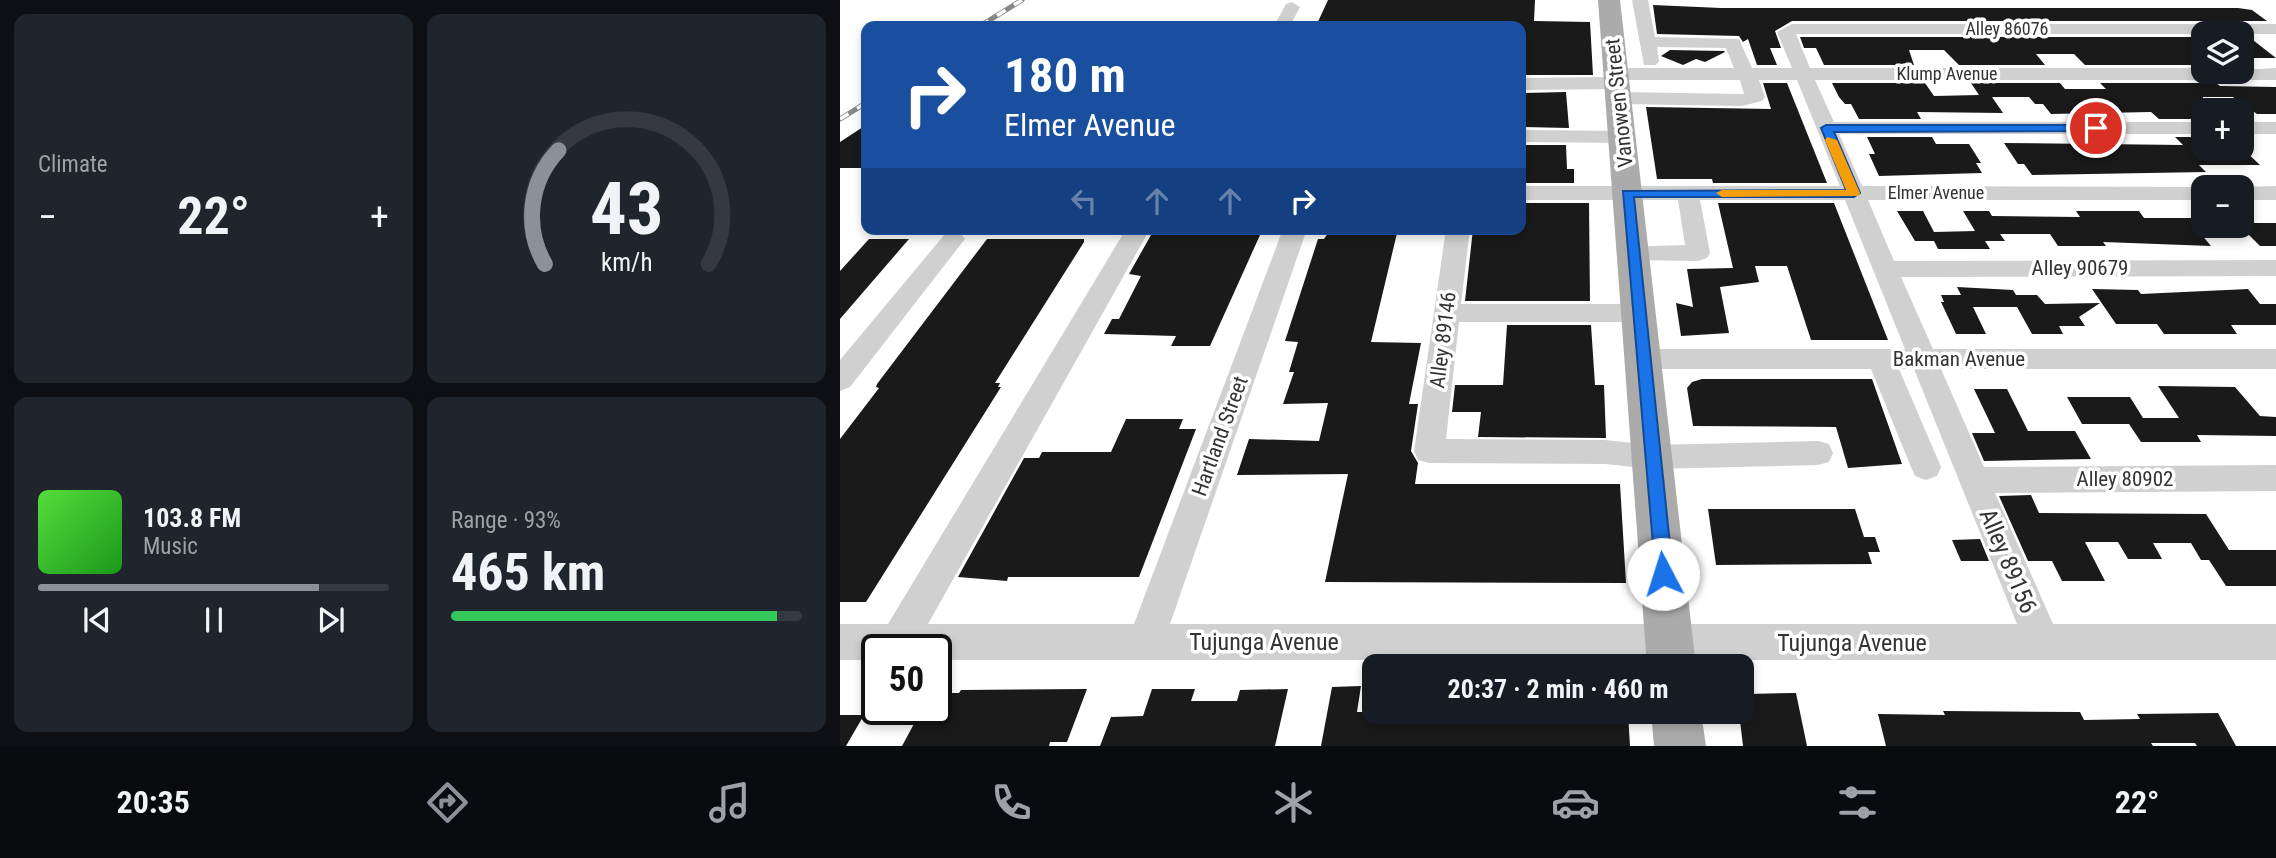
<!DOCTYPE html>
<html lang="en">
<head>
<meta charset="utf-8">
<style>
	body { margin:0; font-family:"Roboto Condensed",sans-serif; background:#20242c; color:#f1f3f6; height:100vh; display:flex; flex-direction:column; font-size:26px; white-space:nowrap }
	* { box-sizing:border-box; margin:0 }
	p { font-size:23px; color:#9ea1a6 }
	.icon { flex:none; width:38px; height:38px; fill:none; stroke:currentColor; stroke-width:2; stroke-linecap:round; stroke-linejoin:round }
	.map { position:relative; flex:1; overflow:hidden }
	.drawer { display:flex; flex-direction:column; gap:14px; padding:14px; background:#0d0f14; width:840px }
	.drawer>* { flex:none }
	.hud { position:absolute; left:21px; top:21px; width:665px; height:214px; border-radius:14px; box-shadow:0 4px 10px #0003; background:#1a4fa0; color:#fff; overflow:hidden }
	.buttons { position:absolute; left:1351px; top:21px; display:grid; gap:14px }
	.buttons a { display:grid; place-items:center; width:63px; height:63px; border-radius:14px; background:#171b24; box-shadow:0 4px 10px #0003; font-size:35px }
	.speed { position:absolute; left:21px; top:634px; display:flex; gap:14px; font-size:35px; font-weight:700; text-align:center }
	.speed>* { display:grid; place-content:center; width:91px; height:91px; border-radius:50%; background:#171b24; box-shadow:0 4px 10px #0003; line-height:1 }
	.speed .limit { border:4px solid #111; border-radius:10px; background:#fff; color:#111 }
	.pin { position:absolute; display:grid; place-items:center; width:60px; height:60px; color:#fff; margin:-30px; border:4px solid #fff; border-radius:50%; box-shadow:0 2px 7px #0007 }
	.me { position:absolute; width:77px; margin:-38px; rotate:355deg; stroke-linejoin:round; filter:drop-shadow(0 0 5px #0008) }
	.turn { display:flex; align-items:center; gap:24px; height:147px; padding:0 28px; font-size:32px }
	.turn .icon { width:91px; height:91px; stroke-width:2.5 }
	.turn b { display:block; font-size:49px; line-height:60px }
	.lanes { display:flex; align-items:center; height:66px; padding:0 28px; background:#0003; justify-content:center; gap:35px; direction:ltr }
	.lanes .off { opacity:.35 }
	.big { font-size:52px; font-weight:700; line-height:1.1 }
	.drawer .card { flex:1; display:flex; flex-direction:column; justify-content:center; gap:10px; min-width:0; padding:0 24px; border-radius:14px; background:#20242c }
	.drawer .dial { align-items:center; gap:0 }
	.dial svg { height:182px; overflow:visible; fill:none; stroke:#363941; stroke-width:7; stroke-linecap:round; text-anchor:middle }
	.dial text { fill:#f1f3f6; stroke:none }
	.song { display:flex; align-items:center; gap:21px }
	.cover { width:84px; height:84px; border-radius:10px; background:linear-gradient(135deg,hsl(110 70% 55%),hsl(120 70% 35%)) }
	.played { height:7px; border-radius:4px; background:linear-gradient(90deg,#8c9099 80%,#363941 80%) }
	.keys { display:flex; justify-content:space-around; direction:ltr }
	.heat { display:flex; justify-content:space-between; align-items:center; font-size:38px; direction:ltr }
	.charge { height:10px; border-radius:5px; background:linear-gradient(90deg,#34c759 93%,#363941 0) }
	.drawer .tiles { flex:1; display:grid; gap:14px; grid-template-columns:repeat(2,1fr) }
	.trip { position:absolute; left:522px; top:654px; width:392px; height:70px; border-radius:14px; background:#171b24; box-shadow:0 4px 10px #0003; font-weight:700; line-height:70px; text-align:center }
	.dock { display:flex; height:112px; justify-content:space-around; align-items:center; background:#090b0e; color:#9ea1a6 }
	.dock .icon { width:49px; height:49px }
	.dock .selected { color:#8c9099 }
	.dock b { font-size:32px; color:#f1f3f6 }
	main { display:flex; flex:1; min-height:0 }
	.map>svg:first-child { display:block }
</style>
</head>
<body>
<main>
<section class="drawer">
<div class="tiles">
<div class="card"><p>Climate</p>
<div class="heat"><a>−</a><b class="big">22°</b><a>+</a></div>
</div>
<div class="card dial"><svg viewBox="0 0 100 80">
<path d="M14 69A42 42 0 1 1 86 69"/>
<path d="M14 69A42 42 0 0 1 20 19" stroke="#8c9099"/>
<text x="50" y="56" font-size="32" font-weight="700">43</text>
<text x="50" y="72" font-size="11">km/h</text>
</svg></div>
<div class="card">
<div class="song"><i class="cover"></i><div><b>103.8 FM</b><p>Music</p></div></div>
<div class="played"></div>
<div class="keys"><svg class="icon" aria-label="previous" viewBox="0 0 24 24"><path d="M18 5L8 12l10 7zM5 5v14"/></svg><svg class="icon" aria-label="pause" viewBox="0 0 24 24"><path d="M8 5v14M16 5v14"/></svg><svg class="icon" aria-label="next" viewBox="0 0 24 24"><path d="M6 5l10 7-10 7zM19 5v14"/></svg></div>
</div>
<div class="card"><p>Range · 93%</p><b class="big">465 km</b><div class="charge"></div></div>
</div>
</section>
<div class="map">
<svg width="1436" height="746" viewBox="0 0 1436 746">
	<rect width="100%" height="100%" fill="#fff"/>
	<g fill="#1a1a1a">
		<path d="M488,0H695L694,21L750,22L753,75H681V26H476Z"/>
		<path d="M813,5L881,8H1398L1412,10L1427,21H952L935,31L941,48H930L937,65H917L908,39L903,42L899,36L817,34Z"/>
		<path d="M960,37H1363V65H1245L1234,54H1196L1205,65H1119L1104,50H1069L1074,65H984L976,48H964Z"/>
		<path d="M1402,37H1409L1436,58H1402Z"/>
		<path d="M830,50L884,51L885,52L865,62L856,59L843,65L821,56Z"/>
		<path d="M923,83H947L987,183H873L872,179H817L806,107L931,109Z"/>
		<path d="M992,83H1085L1094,96L1139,95L1131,83H1220L1225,89H1266L1260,83H1376L1380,86L1436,87V114H1417L1393,97H1363V119H1319L1311,112L1211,114L1203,104H1195L1189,97H1152L1163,113L1077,112L1081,119H1019L1011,104H1005L999,97Z"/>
		<path d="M726,92L729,128L681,127V93Z"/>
		<path d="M26,125V168H0V142Z"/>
		<path d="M1027,137H1092L1096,144H1129L1141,163H1136L1142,173L1039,176L1029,154H1035Z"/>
		<path d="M1335,137H1363V149H1403L1420,165H1359L1366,172L1192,175L1184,164H1178L1164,143L1343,145Z"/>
		<path d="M681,145H726L727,169H734V183H681Z"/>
		<path d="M681,203H749L750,301H625L633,229H681Z"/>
		<path d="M878,203H994L1048,340H971L947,266H915L919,282L880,287L889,333L841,336L836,303L853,307L847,269L893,268Z"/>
		<path d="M1057,211H1083L1094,232L1135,231L1123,211H1149L1152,216L1240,217L1236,211H1299L1304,218H1363V234H1361L1371,246L1263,242L1266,246H1218L1210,234H1160L1165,241H1145L1150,249H1098L1094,241H1075Z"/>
		<path d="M1402,223H1436V246H1420L1400,226Z"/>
		<path d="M325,229H414L412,235H420L370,346H331L336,336L264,334L272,319H279L301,276L289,274L311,235H322Z"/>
		<path d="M491,229H558L531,342L581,343L569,404H578L571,451L578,463L575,484H780L786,583L485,582L508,474L397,475L409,439L479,441L488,403L443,404L454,372H449L458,342L445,341L478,239H484Z"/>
		<path d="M29,239H69L0,319V271Z"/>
		<path d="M147,239H244V242L155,383H160L158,387H161L26,602H0V439L39,388L36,387L37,384Z"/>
		<path d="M1117,287L1173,290L1176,295H1197L1205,304L1260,303L1239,317L1245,326H1219L1223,334H1192L1177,307H1133L1146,334H1116L1101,302H1104L1101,295H1121Z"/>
		<path d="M1252,289L1298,290L1301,294L1408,289L1420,304H1436V325H1391L1397,334H1324L1317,324H1276Z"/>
		<path d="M667,325H751L755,385H764L766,438L638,437L641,412H612L615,385H663Z"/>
		<path d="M862,379H1032L1062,464L1008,468L996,427L853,426L847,388L852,382Z"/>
		<path d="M1318,386L1395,387L1420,416L1436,417V436L1357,435L1361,442H1301L1289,424H1242L1227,397H1290L1303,418H1339Z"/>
		<path d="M1134,389H1167L1188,431H1235L1251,459L1144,461L1132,433H1155Z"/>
		<path d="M286,419H343L339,429H356L299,577H168L167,581L118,577L184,458H199L202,452H271Z"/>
		<path d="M1191,495L1199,513L1366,514L1389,550H1436V586H1386L1369,560H1361L1351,543H1313L1322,559H1288L1278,542H1245L1265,581H1222L1212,561H1188L1159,496Z"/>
		<path d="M868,509H1015L1024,537H1035L1040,552H1028L1032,564L876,565Z"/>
		<path d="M1140,539L1149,561H1121L1112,540Z"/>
		<path d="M521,686L517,712L788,713L790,746H481L492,687Z"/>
		<path d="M247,689L227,742H210L209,746H62L82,709H96V693H119L121,690Z"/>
		<path d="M312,689H355L351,701H397L400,690L448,689L435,746H260L271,717L303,716Z"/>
		<path d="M956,693L967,746H903L899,712H901V702L907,701L906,694Z"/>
		<path d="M1103,711L1240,712L1244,720L1300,719L1297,714L1378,713L1396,746H1357L1355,743H1311L1313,746H1046L1038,714L1105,715Z"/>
		<path d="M0,715H24L6,746H0Z"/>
	</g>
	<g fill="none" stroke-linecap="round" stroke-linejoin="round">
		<g fill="#d0d0d0" fill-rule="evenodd">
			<path d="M792,0H808L815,37L899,39L912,68H952L937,32L952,24H1436V34H956L970,68H1363V72L1436,68V80H975L994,122H1363V134H999L1022,186L1367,187H1363V200H1028L1054,261L1436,260V276L1061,277L1093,349H1436V369H1101L1144,467L1436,465V491L1155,493L1213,624H1436V660H96V649H37V660H0V624H48L286,229H310L88,624H294L443,229H467L330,624H1177L1074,369H1059L1101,467L1097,476L1086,480L1075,476L1071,467L1031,369H803L793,366L789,359L793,352L803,349H1065L1005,200H860L870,253L867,258L858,261L793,260L784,257L781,252L784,247L845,245L838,200H681V186H1000L957,80H919L925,97L922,101L902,106L779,104L769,98L779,92L902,94H904L900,80H785L787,83L785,87L778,89L681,90V78L770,77L768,74L770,70L777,68H894L886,48L817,47L819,61L816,65H804Z"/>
			<path d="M452,2L460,7L450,26H434L446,4Z"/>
			<rect x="1402" y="122" width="34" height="12"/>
			<path d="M681,130L783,131L793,137L783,143L681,142Z"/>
			<path d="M1436,186V200H1402V187H1398Z"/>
			<path d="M606,229H630L621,304H799L808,307L812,313L808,319L799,322H619L606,439L765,440L812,445L978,441L989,444L993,453L989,462L978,465L812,469L765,464L589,463L578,460L574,451Z"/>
			<path d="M113,232L121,234L125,239L121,244L10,387L0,391V360L105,234Z"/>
		</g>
		<g fill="#ababab" fill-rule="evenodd">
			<path d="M758,0H780L856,667H807Z"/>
			<path d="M811,712H861L866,746H814Z"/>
		</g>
		<defs>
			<g id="rail">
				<path d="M140,26L182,0"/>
				<path d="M0,119L26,103"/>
			</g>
		</defs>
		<use href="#rail" stroke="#888" stroke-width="5"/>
		<use href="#rail" stroke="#fff" stroke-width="3.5" stroke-dasharray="10" stroke-linecap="butt"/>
	</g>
	<path fill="#1a73e8" stroke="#114b97" stroke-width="2" d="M1256,125L1260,126V131L994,132L1020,193L1014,197H794L833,574L830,580L823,583L816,580L783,191L1006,190L981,128L986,125Z"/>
	<path fill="#f59e0b" d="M987,137L997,140L1020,193L1018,196L882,197L876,193L882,190H1006L985,140Z"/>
	<g text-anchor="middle" stroke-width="7" stroke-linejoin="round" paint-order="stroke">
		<g font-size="18" fill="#333" stroke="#fff">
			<text x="1167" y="35">Alley 86076</text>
			<text x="1107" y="80">Klump Avenue</text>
			<text x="1096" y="199">Elmer Avenue</text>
		</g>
		<g font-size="21" fill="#333" stroke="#fff">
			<text transform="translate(779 103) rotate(-96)" y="7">Vanowen Street</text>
			<text x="1240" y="275">Alley 90679</text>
			<text transform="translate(603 340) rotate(-83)" y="7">Alley 89146</text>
			<text x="1119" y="366">Bakman Avenue</text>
			<text transform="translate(380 436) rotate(-70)" y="7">Hartland Street</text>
			<text x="1285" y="486">Alley 80902</text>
		</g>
		<g font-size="24" fill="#333" stroke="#fff">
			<text transform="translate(1168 561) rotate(67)" y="8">Alley 89156</text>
			<text x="424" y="650">Tujunga Avenue</text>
			<text x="1012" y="651">Tujunga Avenue</text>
		</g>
	</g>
</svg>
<div class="buttons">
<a><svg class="icon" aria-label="layers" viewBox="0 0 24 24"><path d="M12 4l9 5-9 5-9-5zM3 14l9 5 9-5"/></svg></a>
<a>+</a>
<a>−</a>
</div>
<div class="speed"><div class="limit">50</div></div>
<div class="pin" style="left:1256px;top:128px;background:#d93025"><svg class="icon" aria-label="arrive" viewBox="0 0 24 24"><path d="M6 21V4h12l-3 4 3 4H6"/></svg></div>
<svg class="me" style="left:823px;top:574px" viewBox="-20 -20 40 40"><circle r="19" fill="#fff"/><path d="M0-13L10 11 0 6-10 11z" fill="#1a73e8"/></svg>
<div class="trip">20:37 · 2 min · 460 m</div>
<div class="hud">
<div class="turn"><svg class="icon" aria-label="right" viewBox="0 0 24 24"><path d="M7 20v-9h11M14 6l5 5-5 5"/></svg><div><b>180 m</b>Elmer Avenue</div></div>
<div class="lanes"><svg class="icon off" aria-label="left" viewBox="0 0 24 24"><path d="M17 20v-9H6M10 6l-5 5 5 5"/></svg><svg class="icon off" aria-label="ahead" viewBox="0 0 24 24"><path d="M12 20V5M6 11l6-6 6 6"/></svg><svg class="icon off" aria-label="ahead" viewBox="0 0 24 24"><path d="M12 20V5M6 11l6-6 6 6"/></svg><svg class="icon" aria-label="right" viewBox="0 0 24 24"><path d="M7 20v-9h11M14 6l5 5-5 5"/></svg></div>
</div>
</div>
</main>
<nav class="dock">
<b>20:35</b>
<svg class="icon selected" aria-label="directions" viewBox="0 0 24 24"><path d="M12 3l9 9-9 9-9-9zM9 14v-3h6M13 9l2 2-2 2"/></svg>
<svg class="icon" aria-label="music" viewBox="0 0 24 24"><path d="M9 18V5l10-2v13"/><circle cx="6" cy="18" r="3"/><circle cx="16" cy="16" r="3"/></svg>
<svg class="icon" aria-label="phone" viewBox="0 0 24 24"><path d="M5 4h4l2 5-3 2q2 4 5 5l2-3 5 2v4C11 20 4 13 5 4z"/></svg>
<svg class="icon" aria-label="climate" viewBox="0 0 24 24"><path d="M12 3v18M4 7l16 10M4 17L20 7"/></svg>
<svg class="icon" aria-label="car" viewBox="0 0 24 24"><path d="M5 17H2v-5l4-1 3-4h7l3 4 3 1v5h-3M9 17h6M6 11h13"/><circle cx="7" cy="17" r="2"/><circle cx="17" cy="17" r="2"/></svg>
<svg class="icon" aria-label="filters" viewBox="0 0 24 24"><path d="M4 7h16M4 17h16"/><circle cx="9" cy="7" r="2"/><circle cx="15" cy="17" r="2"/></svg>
<b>22°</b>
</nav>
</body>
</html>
